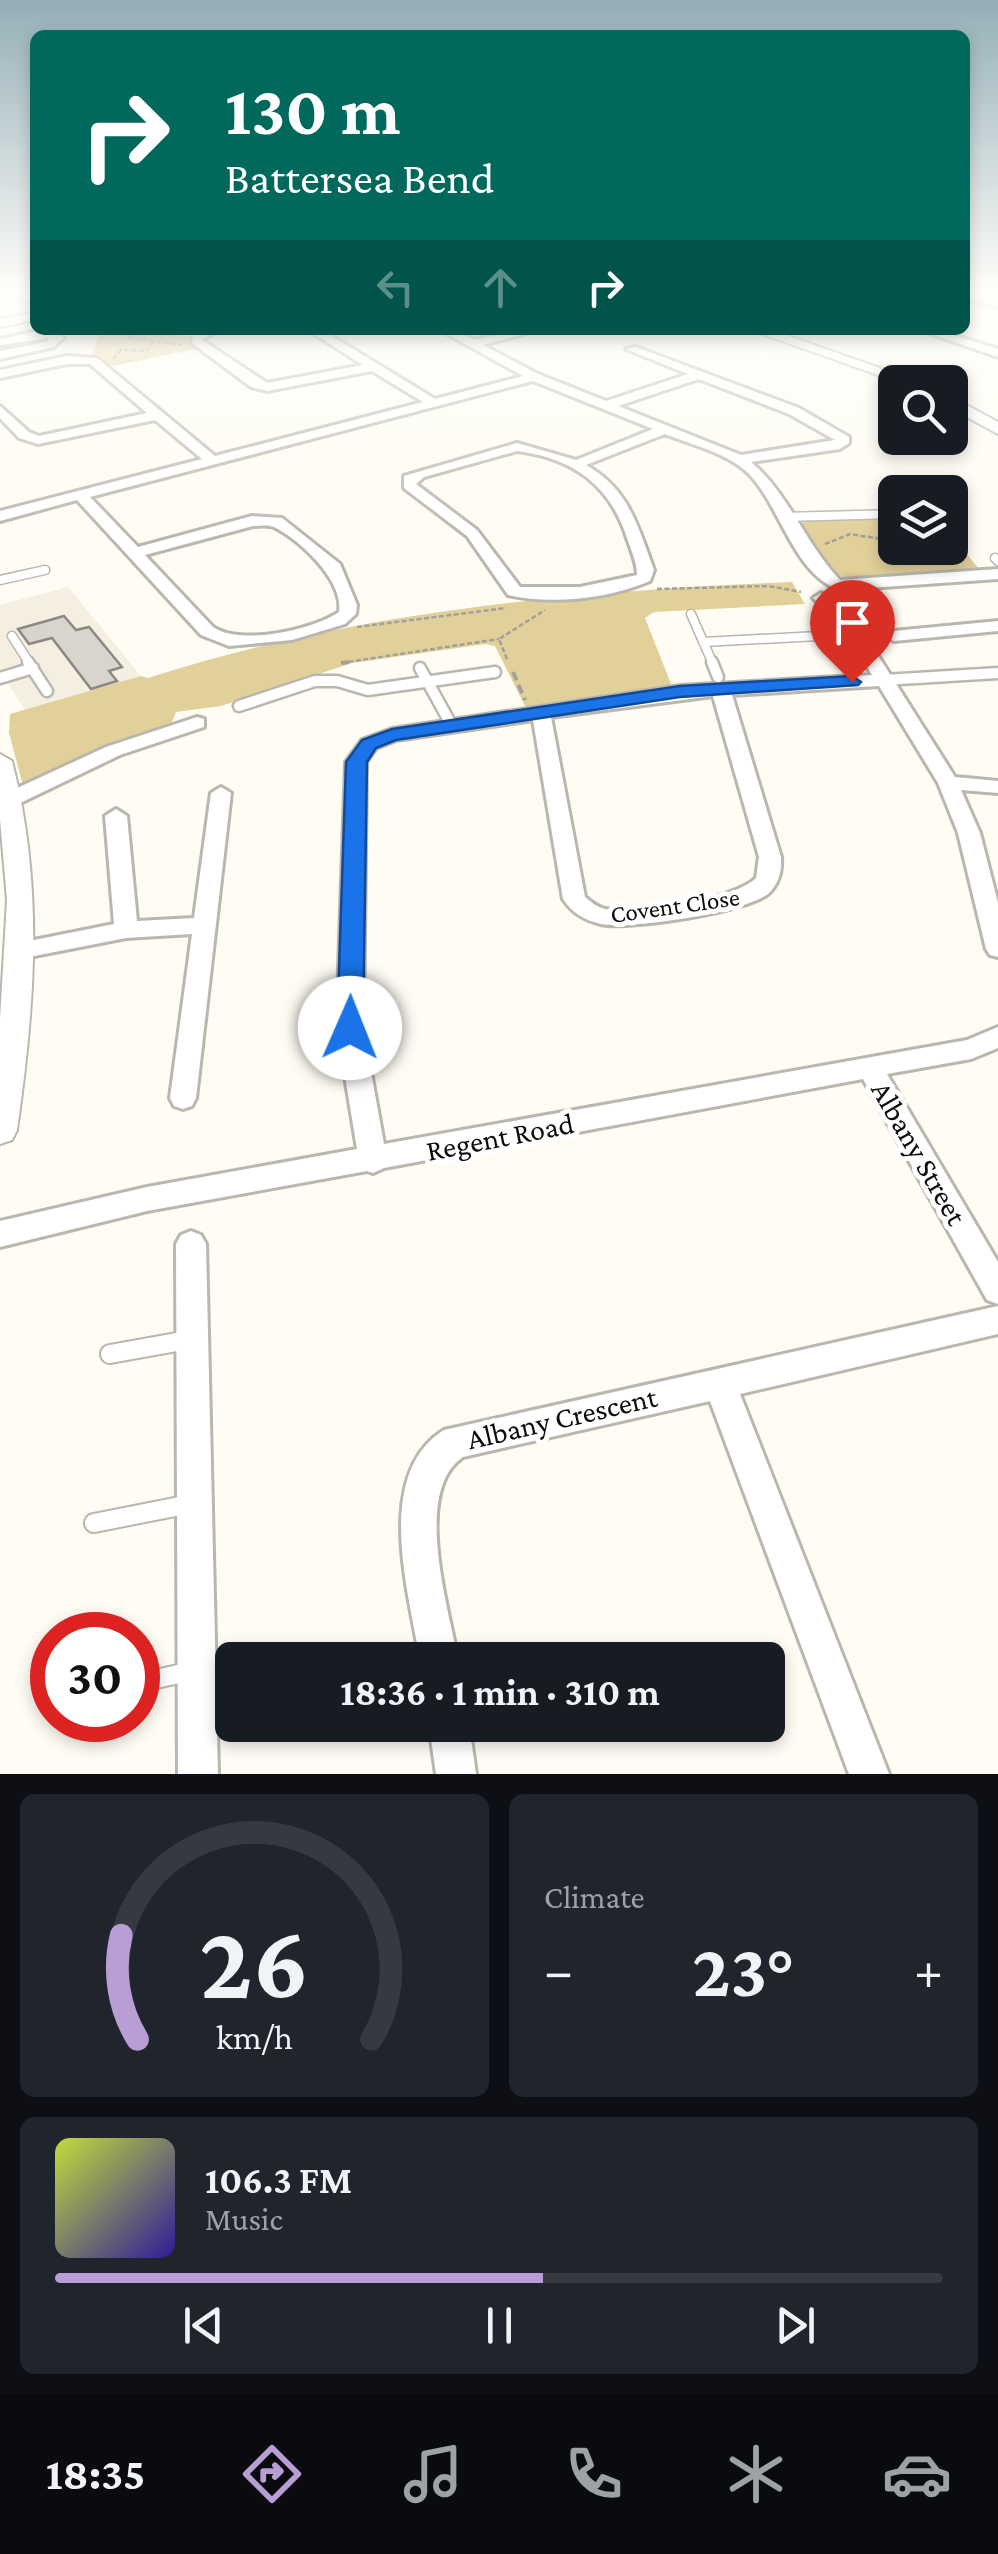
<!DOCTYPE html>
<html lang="en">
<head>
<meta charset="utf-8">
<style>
	body { margin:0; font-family:"Crimson Pro",serif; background:#20242c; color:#f1f3f6; height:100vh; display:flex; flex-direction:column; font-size:38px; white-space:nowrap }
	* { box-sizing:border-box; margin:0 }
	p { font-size:32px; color:#9ea1a6 }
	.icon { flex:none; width:55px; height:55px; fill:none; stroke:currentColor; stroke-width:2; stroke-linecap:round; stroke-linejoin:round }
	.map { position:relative; height:1774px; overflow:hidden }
	.panel { display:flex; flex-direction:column; gap:20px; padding:20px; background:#0d0f14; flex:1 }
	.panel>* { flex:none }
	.top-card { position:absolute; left:30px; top:30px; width:940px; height:305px; border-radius:15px; box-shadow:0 5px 15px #0003; background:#00695c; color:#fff; overflow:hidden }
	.fabs { position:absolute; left:878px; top:365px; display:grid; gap:20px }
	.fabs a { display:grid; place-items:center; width:90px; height:90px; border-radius:15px; background:#171b24; box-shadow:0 5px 15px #0003; font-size:50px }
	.speed { position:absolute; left:30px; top:1612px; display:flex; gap:20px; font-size:50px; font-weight:700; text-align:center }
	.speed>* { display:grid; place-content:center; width:130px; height:130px; border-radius:50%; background:#171b24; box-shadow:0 5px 15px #0003; line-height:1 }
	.speed .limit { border:15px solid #d22; background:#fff; color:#111 }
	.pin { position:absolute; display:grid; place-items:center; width:85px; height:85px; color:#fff; margin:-102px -42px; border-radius:50% 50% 50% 0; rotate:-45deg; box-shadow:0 0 10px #0007 }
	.pin .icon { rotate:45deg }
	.me { position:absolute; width:110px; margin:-55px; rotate:1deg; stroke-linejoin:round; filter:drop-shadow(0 0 8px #0008) }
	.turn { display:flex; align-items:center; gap:35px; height:210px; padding:0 30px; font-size:45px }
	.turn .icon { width:130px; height:130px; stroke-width:2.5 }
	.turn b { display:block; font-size:70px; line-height:85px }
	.lanes { display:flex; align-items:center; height:95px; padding:0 30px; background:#0003; justify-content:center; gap:50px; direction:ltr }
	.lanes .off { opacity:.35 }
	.big { font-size:75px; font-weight:700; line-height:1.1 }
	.panel .card { flex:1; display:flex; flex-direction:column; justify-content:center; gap:15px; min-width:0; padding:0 35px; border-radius:15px; background:#20242c }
	.panel .dial { align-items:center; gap:0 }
	.dial svg { height:260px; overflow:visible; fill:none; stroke:#363941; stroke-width:7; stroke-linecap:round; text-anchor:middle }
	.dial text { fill:#f1f3f6; stroke:none }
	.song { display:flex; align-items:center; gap:30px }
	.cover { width:120px; height:120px; border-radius:15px; background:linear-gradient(135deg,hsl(70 70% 55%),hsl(250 70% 35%)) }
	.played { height:10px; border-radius:5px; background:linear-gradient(90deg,#b89ed5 55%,#363941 55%) }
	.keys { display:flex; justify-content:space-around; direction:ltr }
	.heat { display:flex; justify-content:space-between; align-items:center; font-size:55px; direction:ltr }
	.panel .tiles { flex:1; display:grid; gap:20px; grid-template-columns:1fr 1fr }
	.card:last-child { grid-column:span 2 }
	.trip { position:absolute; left:215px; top:1642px; width:570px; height:100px; border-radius:15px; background:#171b24; box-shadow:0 5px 15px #0003; font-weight:700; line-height:100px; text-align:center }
	.tabs { display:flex; height:160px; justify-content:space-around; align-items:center; background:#090b0e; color:#9ea1a6 }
	.tabs .icon { width:70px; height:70px }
	.tabs .active { color:#b89ed5 }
	.tabs b { font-size:45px; color:#f1f3f6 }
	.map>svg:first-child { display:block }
</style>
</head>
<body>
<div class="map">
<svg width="998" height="1774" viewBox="0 0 998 1774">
	<rect width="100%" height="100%" fill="#fefcf3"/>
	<path fill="#f4efe0" d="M68,587L141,676L25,710L0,671V605Z"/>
	<g fill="#e1d099">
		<path d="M100,330H158L189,337L200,348L108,367L98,359H91Z"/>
		<path d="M880,516L895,524V548H950V534L980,570L843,577L826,567L800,525L806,520Z"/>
		<path d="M792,582L805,604L654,612L645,618L673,689L527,710L495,646L485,644L352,663L221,706L176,712L171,725L24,789L9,733L10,714L141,676L148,678C356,611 575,591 792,582Z"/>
	</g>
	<path fill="#d8d5cd" stroke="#8c8982" stroke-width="2.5" d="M64,616L76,630L89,627L122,667L109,671L117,681L91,689L52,638L29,644L18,629Z"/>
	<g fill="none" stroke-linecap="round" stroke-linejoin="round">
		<defs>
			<g id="service-far2">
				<path d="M783,517L895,514"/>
				<path d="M995,558L998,561"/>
				<path d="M0,580L45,570"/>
				<path d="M691,614L713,664"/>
				<path d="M12,636L30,664"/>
				<path d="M703,642L856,634"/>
			</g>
			<g id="service-far1">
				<path d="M28,662L47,691"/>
				<path d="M712,662L718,677"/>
				<path d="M420,668L452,726"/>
				<path d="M0,678L33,668"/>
				<path d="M884,680L998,673"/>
				<path d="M239,706L315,681H337L368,690L495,672"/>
			</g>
			<g id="service">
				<path d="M110,1354L188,1340"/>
				<path d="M94,1523L190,1504"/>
				<path d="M138,1683L192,1671"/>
			</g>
			<g id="minor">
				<path d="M2,291H16L35,298V305Z"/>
				<path d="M965,292L998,301V307L965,298Z"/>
				<path d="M42,330L64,337L54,347L0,359V351L46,342L50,338L0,345V339Z"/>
				<path d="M202,330H220L202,340L267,383L363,365L308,330H322L435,399L523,376L440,330H455L474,340L518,330H538L483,345L538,374L606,401L688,374L626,349L636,347L799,408L849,437V443L840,449L751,462C789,494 806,545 840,580L998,569V579L840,590C794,575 781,507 749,474C728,453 692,445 665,434L586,465C629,489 638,527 654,570L650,581C608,599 552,605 508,595L467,536L404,488V476L517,443L576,460L653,429L533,381L90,497L138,547L252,516L282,518L340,564L357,605L356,614L345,624L292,640L229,646L201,635L77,500L0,521V511L202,459L155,420L38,444L19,438L0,418V406L29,432L39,436L147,413L90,364H67L0,378V370L67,356L97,358L215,456L423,402L372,371L267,391L251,387L192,343L193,333ZM699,379L789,414L835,440L741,455L618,406ZM517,451C573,458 610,485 627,538C631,550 637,563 637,575L580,587H520L477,530L416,484L424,477ZM253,526C260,526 269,524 276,528C301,541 344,581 339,612C313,630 240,646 213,627L145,555Z"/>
				<path d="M920,330H938L998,349V357Z"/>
				<path d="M821,593L853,616L955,777L998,781V793L961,790L980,833L998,903V957L990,955L986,949L958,833L938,783L879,686L732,695L781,857C782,871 779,883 769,893C748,912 629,930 601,924C584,920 572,913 563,899L533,720L396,740L376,748L366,762L363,1028L384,1144L967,1040L998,1027V1048L971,1059L887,1074L998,1262V1304L987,1300L863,1079L384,1168L373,1173L367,1171L147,1211L0,1247V1221L147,1187L357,1149L337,1028L346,762L362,740L392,729L680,686L872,675L840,623L813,598ZM713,696L759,857L756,878C734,900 636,915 605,909C597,907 591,902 585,897L551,717Z"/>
				<path d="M998,621V631L894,641L885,636L894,631Z"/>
				<path d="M197,717L204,719V727L120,755L16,805L9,806L0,802L2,795L106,747Z"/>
				<path d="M221,787L231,793L196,1098L192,1106L183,1109L174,1106L170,1098L192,934L126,938L24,958L16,956L12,950L16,944L24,942L114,924L105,816L116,809L127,816L137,921L194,918L211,793Z"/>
				<path d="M191,1231L201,1235L206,1244L218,1774H178L176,1244L181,1235Z"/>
				<path d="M998,1306V1334L740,1394L889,1774H849L710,1401L463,1457C412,1491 449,1609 458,1660H420C409,1593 373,1474 444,1430Z"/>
				<path d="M429,1725H469L476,1774H436Z"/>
			</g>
			<g id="tertiary">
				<path d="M35,312V320L0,327V319Z"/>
				<path d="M751,330H772L919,382H898Z"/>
				<path d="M950,396L998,422V434L950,408Z"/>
				<path d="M0,754L12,761C44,885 35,1004 17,1130L12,1140L0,1144V1019L7,900L0,819Z"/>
			</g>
		</defs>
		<use href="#service-far2" stroke="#bab7af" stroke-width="11"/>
		<use href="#service-far1" stroke="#bab7af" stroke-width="15"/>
		<use href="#service" stroke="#bab7af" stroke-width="22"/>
		<use href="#minor" stroke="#bab7af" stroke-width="6"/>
		<use href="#tertiary" stroke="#bab7af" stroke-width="4"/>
		<g stroke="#a2a09a" stroke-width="2.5" stroke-dasharray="5 2.5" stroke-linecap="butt">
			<path d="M124,330L130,338L154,341"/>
			<path d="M113,359L121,350L147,351L154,341L182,345"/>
			<path d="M825,544L850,534L894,541"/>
			<path d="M896,548L964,560"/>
			<path d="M657,589L768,586L801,592"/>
			<path d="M357,627L506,608"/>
			<path d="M507,659L499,639L545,610"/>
			<path d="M341,663L499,639"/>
		</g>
		<g stroke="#a2a09a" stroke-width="4" stroke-dasharray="9 5" stroke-linecap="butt">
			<path d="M341,663L349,662"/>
			<path d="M513,672L525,700"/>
		</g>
		<use href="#service-far2" stroke="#fff" stroke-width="8"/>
		<use href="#service-far1" stroke="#fff" stroke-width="10"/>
		<use href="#service" stroke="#fff" stroke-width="18"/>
		<use href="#minor" fill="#fff" fill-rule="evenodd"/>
		<use href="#tertiary" fill="#fff" fill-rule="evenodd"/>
	</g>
	<linearGradient id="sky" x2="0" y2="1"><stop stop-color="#94aeb6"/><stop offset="0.54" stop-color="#fffefa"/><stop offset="1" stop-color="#fffefa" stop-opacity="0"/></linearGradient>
	<rect width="998" height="539" fill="url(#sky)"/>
	<path fill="#1a73e8" stroke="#114b97" stroke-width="2.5" d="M852,676L861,682L858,685L680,697L396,740L376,748L367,762L363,1028L359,1035H341L337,1028L346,762L362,740L392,729L680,686Z"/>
	<g text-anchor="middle" stroke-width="10" stroke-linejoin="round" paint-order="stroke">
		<g font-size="25" fill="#0d0c09" stroke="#fff">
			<text transform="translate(675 905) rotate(-8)" y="9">Covent Close</text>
		</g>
		<g font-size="30" fill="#0d0c09" stroke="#fff">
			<text transform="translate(500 1137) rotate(-11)" y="10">Regent Road</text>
			<text transform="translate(919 1153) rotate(60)" y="10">Albany Street</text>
			<text transform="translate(562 1418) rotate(-13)" y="10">Albany Crescent</text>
		</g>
	</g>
</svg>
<div class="fabs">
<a><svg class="icon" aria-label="search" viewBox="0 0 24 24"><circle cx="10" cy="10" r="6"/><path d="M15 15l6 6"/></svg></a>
<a><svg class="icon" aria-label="layers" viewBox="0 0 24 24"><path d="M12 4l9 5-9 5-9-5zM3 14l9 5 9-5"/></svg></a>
</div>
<div class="speed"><div class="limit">30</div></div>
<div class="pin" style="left:852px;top:682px;background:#d93025"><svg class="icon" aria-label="arrive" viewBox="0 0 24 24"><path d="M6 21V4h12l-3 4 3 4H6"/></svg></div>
<svg class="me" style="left:350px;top:1028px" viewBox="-20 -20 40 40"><circle r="19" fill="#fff"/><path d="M0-13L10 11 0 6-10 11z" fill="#1a73e8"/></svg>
<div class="trip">18:36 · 1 min · 310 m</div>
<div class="top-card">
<div class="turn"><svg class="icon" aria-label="right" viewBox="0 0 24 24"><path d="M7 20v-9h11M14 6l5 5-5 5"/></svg><div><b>130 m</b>Battersea Bend</div></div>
<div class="lanes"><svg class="icon off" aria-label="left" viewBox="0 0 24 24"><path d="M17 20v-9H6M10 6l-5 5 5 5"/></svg><svg class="icon off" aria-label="ahead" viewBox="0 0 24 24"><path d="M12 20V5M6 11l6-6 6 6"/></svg><svg class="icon" aria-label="right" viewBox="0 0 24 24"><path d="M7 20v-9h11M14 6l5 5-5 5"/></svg></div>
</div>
</div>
<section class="panel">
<div class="tiles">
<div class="card dial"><svg viewBox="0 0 100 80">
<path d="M14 69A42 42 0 1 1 86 69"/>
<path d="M14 69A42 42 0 0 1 9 37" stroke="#b89ed5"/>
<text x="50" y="56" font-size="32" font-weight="700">26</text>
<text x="50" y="72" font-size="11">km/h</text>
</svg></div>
<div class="card"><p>Climate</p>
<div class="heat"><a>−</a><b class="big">23°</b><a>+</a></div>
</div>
<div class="card">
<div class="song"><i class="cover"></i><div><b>106.3 FM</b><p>Music</p></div></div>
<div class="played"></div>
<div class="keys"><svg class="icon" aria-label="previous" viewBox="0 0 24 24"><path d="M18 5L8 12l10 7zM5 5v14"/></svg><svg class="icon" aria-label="pause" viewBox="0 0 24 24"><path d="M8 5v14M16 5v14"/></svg><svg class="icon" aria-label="next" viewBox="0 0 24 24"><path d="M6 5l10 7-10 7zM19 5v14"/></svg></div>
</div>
</div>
</section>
<nav class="tabs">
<b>18:35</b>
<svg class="icon active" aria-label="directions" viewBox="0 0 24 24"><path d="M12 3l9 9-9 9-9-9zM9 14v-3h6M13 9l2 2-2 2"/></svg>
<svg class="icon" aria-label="music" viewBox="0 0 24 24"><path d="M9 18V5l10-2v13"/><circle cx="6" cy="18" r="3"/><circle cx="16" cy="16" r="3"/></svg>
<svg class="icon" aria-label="phone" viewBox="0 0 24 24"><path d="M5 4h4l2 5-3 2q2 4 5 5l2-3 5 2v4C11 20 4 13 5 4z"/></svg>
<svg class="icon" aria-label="climate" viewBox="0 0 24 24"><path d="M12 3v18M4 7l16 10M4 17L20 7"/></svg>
<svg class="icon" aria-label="car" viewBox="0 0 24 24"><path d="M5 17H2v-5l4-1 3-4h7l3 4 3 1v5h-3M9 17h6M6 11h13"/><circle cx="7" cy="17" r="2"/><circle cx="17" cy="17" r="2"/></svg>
</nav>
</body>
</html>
